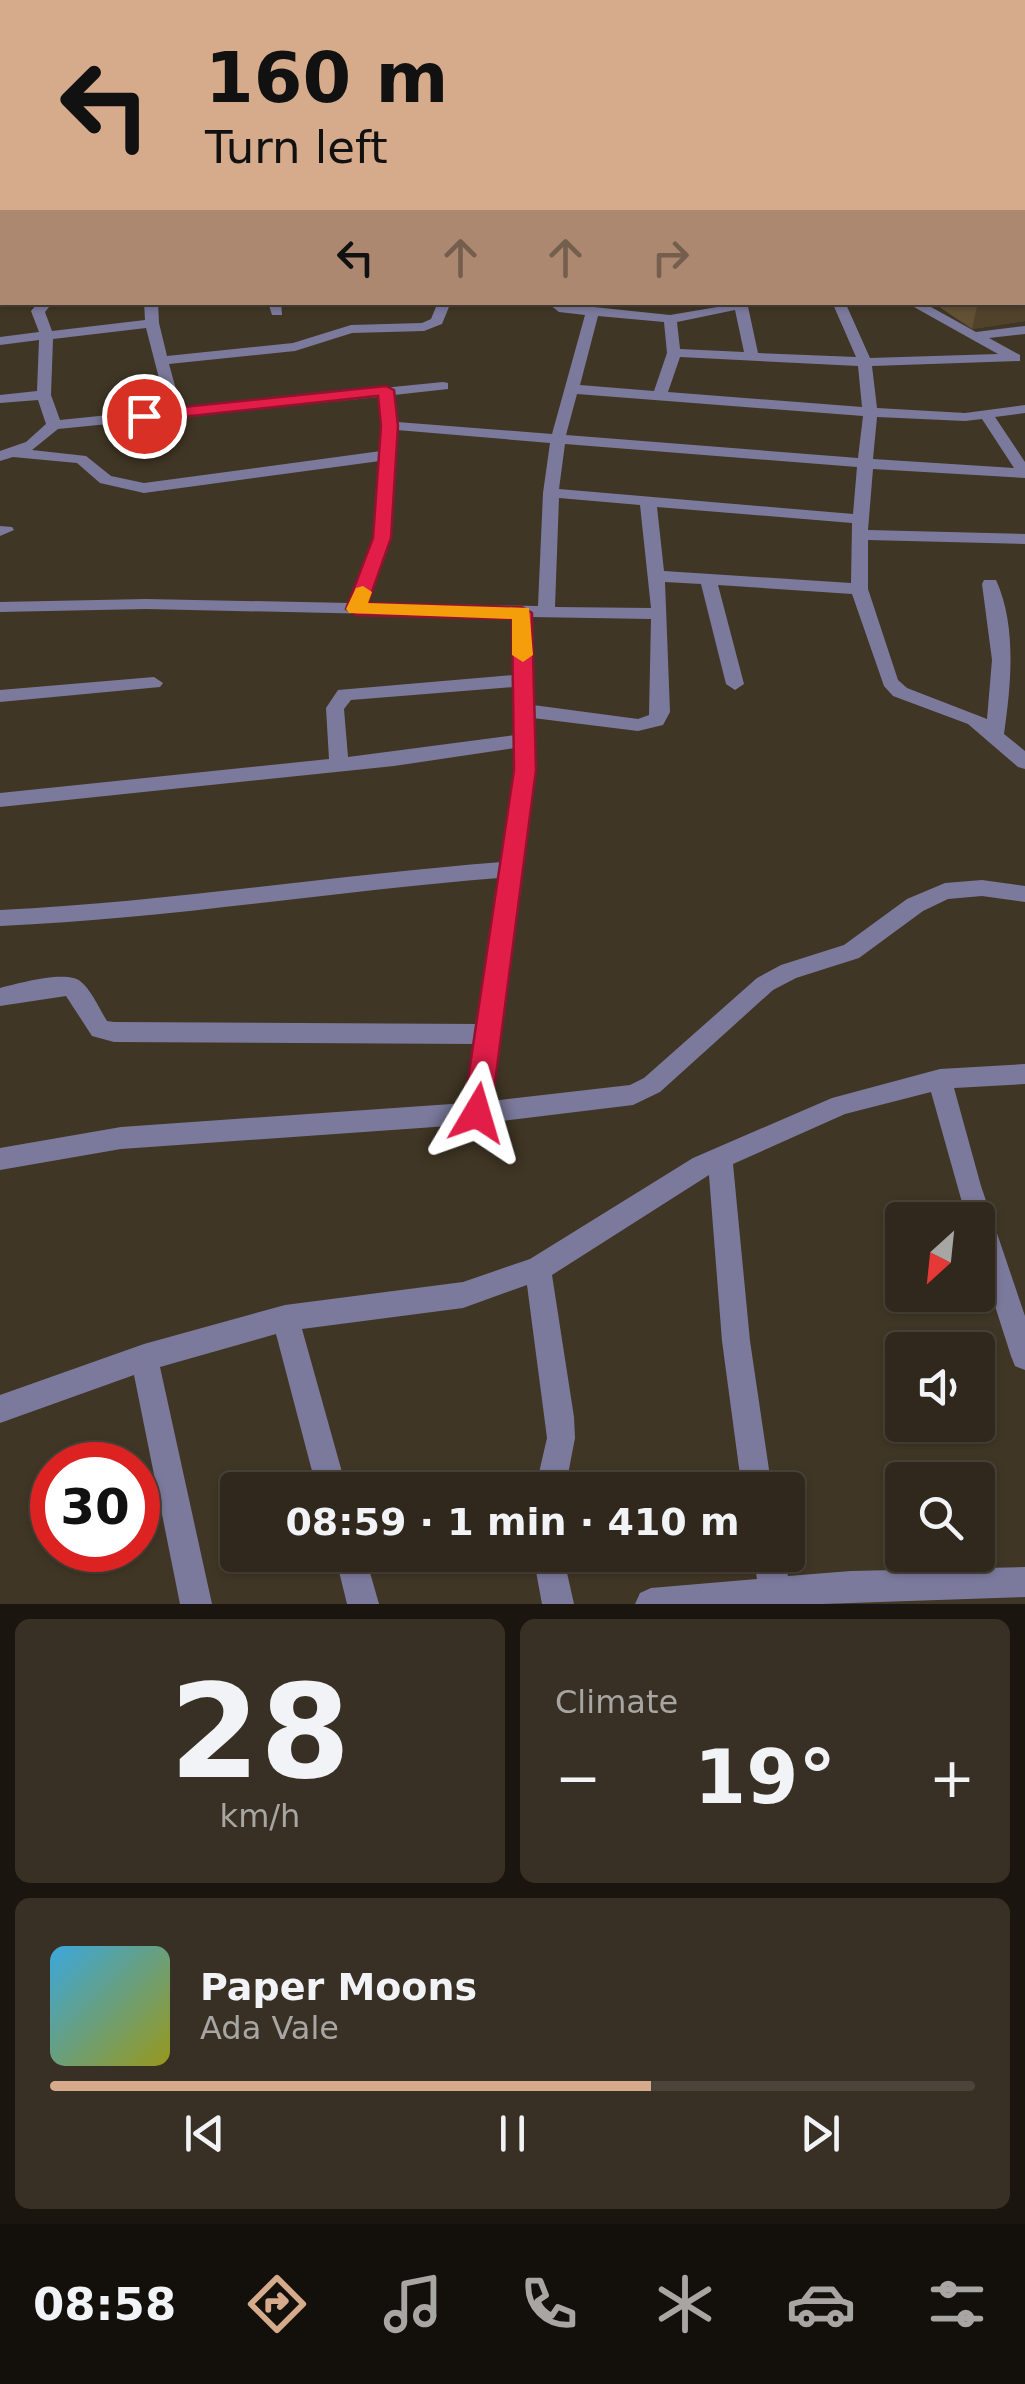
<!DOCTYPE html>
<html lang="en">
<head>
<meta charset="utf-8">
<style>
	body { margin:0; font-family:"DejaVu Sans",sans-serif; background:#383025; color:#f1f3f6; height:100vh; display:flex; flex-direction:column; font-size:38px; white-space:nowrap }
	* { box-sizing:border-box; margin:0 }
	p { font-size:32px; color:#a8a6a3 }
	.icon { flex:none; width:55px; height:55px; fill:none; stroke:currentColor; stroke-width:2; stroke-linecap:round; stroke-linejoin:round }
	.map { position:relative; height:1604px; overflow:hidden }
	.drawer { display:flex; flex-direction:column; gap:15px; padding:15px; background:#1a160f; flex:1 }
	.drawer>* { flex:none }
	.hud { position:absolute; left:0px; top:0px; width:1025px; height:305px; box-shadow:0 2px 8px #0004,0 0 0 2px #4b443b; background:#d6ab8b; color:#111; overflow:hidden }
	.needle { width:65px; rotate:207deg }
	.buttons { position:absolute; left:885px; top:1202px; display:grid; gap:20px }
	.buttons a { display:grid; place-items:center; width:110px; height:110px; border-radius:10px; background:#30281c; box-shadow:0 2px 8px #0004,0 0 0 2px #4b443b; font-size:50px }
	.speed { position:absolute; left:30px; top:1442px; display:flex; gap:20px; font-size:50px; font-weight:700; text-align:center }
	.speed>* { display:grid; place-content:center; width:130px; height:130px; border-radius:50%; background:#30281c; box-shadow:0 2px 8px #0004,0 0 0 2px #4b443b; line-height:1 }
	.speed .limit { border:15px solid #d22; background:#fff; color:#111 }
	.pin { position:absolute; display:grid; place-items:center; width:85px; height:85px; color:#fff; margin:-42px; border:5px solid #fff; border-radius:50%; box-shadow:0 2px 10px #0007 }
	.me { position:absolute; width:110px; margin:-55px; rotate:7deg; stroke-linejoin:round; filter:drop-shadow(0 0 8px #0008) }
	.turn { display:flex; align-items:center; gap:35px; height:210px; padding:0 40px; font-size:45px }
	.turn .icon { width:130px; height:130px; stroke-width:2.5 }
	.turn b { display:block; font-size:70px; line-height:85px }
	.lanes { display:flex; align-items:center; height:95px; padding:0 40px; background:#0003; justify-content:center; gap:50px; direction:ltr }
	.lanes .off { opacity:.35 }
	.big { font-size:75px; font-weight:800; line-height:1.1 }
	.drawer .card { flex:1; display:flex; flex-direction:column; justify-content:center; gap:15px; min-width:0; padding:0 35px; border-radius:15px; background:#383025 }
	.drawer .dial { align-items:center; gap:0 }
	.dial b { font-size:130px; line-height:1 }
	.song { display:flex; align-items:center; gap:30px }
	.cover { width:120px; height:120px; border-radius:15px; background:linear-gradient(135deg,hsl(200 70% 55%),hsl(60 70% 35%)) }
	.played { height:10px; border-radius:5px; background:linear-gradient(90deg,#d6ab8b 65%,#4b443b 65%) }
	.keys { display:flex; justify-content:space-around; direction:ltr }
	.heat { display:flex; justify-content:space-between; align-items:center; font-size:55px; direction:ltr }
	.drawer .tiles { flex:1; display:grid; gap:15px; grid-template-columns:1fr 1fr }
	.card:last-child { grid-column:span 2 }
	.trip { position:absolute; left:220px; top:1472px; width:585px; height:100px; border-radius:10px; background:#30281c; box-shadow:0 2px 8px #0004,0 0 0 2px #4b443b; font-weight:800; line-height:100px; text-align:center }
	.menu { display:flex; height:160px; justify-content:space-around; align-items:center; background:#13100b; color:#a8a6a3 }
	.menu .icon { width:70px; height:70px }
	.menu .current { color:#d6ab8b }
	.menu b { font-size:45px; color:#f1f3f6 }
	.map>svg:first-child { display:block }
</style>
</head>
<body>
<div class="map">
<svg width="1025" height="1604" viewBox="0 0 1025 1604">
	<rect width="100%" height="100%" fill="#403625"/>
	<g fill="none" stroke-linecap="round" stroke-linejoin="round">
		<g fill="#7c7a9c" fill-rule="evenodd">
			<path d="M116,0H129L130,2H119Z"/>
			<path d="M368,0H379L380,2H370Z"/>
			<path d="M548,0H557L558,2H549Z"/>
			<path d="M1022,10L1025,11V17L1022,16Z"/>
			<path d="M2,17V23L0,24V18Z"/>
			<rect x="1022" y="39" width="3" height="6"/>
			<path d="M0,56L2,57V67L0,66Z"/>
			<path d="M1022,56L1025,57V64L1022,63Z"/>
			<rect x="0" y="141" width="2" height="6"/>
			<rect x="0" y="167" width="2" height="6"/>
			<path d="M2,276V284L0,285V277Z"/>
			<path d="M39,302H53L45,312L52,331L145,320L144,302H158L159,323L167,356L293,343L351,325L422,323L431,319L438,302H451L442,324L424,331L352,333L295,351L169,364L181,408L443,382L448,383V389L394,395L397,422L552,434L585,315L559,312L546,302L670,315L747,302L758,353L856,357L832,302H845L870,358L998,354L905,302H922L976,332L1025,326V334L989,338L1020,355V361L872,366L877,408L965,413L1025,405V413L995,417L1025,462V478L873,469L868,530L1025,534V544L868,540V589L898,680L907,688L987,719L992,660L982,584L984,580H996C1017,626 1011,685 1004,734L1025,751V769L1018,767L968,724L893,696L884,686L852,594L718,585L744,684L735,690L726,684L701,584L665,582L670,712L663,725L638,731L533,718L535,769L522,865L524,869L521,875L491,1101L630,1085L644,1078L757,978L781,965L844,945L907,899L945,883L982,880L1025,886V902L982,896L948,899L923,911L859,958L796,978L773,990L660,1092L633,1105L477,1124L121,1149L0,1170V1148L121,1127L466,1103L475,1044L114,1042L92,1036L66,996L0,1006V988C17,984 65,970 80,981C91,989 100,1010 107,1021L114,1022L478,1024L499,878C333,891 167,919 0,926V910C168,902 334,875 502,862L515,769V748L394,766L0,807V793L329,759L326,708L338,690L514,675L513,617L146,609L0,612V602L146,599L350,603L372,549L380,461L144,493L100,483L77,463L13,457L0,461V451L26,442L46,424L38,400L0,403V395L37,391L39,340L0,345V337L39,332L31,311ZM735,310L744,352L680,349L677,322ZM598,316L664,322L667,353L654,391L580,385ZM146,328L167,409L60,420L51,395L53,339ZM680,357L858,366L862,407L668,392ZM577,394L863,416L858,458L566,435ZM379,397L385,429L550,443L543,493L538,606L367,603L388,549L394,438H384L381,451L144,483L111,476L86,456L32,450L58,429ZM877,417L965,421L982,419L1014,468L873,459ZM565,444L857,467L853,514L559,489ZM559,498L640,505L651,608L555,607ZM657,507L852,523L851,583L664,571ZM531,617L651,619L649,715L638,719L533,705ZM514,687L515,735L348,757L344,709L351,700Z"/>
			<path d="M268,302H281L282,315H272Z"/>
			<path d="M0,526L12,527L14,530L0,536Z"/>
			<path d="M154,677L163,683L160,687L0,702V690Z"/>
			<path d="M1025,1064V1084L954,1088L981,1186L1025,1316V1370L1015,1366L1011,1356L978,1253V1220H967L931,1092L845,1114L733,1164L750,1341L772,1490H742L722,1341L709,1175L552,1275L574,1417L575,1438L565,1490H535L547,1438L527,1285L463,1308L302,1329L347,1490H317L276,1334L160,1367L212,1604H180L134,1375L0,1423V1395L144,1344L285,1305L463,1282L530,1259L693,1158L832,1098L940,1069Z"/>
			<path d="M335,1555H365L379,1604H347Z"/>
			<path d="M533,1555H563L574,1604H542Z"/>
			<path d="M753,1555H783L788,1576L851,1571L1025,1567V1597L822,1604H635L640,1593L651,1588L757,1579Z"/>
		</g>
	</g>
	<g fill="#625135">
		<path d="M843,0H890L889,2H842Z"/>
		<path d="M900,0H918L917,2H901Z"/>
		<path d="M1022,88L1025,89V132L1022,131Z"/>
		<path d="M1022,144H1025V321L972,329L932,302H1022Z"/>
	</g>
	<path fill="#50422b" d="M1025,288V321L972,329L978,302H1022V289Z"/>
	<g fill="#725e3e" stroke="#50422b" stroke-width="2.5">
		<path d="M1022,88L1025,89V106L1022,105Z"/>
		<path d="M1022,144H1025L1023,160L1025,161V180H1022Z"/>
		<path d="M1022,183H1025V219L1022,218Z"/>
		<path d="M1025,238V288L1022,289V239Z"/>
	</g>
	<path fill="#e11d48" stroke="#92132f" stroke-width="2.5" d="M386,386L394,390L398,426L391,538L368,603L522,607L532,613L536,770L491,1113L487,1122L477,1125L467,1122L463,1113L514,770L512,619L356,615L346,609L373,538L381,426L378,396L144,421L136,416L144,411Z"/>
	<path fill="#f59e0b" d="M363,586L372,592L368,603L529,608L533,655L523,662L512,655V619L349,613L346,609L356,588Z"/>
</svg>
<div class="buttons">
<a><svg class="needle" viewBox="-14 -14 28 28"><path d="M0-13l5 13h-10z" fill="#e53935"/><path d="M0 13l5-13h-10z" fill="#a8a6a3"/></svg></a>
<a><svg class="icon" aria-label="sound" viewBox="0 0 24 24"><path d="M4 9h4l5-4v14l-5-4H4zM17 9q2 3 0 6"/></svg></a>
<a><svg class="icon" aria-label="search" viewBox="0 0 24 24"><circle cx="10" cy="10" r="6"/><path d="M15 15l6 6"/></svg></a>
</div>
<div class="speed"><div class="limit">30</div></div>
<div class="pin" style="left:144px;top:416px;background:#d93025"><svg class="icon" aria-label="arrive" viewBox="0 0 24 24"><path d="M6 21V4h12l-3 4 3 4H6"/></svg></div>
<svg class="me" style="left:477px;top:1113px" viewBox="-20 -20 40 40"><path d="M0-17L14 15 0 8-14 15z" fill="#e11d48" stroke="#fff" stroke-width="4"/></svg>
<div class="trip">08:59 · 1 min · 410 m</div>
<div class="hud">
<div class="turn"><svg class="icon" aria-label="left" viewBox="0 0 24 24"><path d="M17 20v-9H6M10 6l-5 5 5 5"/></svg><div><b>160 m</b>Turn left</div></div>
<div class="lanes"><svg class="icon" aria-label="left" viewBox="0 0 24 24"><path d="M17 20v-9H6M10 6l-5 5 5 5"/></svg><svg class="icon off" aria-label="ahead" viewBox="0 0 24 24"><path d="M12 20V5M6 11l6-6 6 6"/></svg><svg class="icon off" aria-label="ahead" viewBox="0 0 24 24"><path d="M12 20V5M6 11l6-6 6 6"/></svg><svg class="icon off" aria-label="right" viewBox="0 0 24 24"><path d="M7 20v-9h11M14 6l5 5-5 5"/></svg></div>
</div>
</div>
<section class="drawer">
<div class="tiles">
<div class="card dial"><b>28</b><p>km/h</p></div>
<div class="card"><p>Climate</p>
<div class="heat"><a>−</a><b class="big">19°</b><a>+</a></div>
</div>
<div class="card">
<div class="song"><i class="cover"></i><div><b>Paper Moons</b><p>Ada Vale</p></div></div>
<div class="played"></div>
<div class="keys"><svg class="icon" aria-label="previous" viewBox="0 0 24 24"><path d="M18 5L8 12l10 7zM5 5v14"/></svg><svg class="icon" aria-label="pause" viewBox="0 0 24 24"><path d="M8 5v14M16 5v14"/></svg><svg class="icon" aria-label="next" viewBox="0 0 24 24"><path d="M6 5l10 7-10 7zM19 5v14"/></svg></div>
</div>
</div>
</section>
<nav class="menu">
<b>08:58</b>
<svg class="icon current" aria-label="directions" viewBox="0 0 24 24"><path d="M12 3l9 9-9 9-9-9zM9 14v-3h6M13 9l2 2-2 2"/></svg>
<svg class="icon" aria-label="music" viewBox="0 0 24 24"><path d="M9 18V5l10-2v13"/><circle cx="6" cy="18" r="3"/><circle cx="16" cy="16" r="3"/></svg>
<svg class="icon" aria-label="phone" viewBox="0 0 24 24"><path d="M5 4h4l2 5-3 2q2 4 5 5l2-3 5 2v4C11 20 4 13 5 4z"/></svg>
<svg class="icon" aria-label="climate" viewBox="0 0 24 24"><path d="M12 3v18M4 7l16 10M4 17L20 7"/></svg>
<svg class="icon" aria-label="car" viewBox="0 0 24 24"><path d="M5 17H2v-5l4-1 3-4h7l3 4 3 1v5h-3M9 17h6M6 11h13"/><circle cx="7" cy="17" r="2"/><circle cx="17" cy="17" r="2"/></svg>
<svg class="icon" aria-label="filters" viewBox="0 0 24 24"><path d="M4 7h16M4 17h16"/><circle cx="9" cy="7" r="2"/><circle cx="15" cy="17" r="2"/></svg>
</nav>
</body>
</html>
